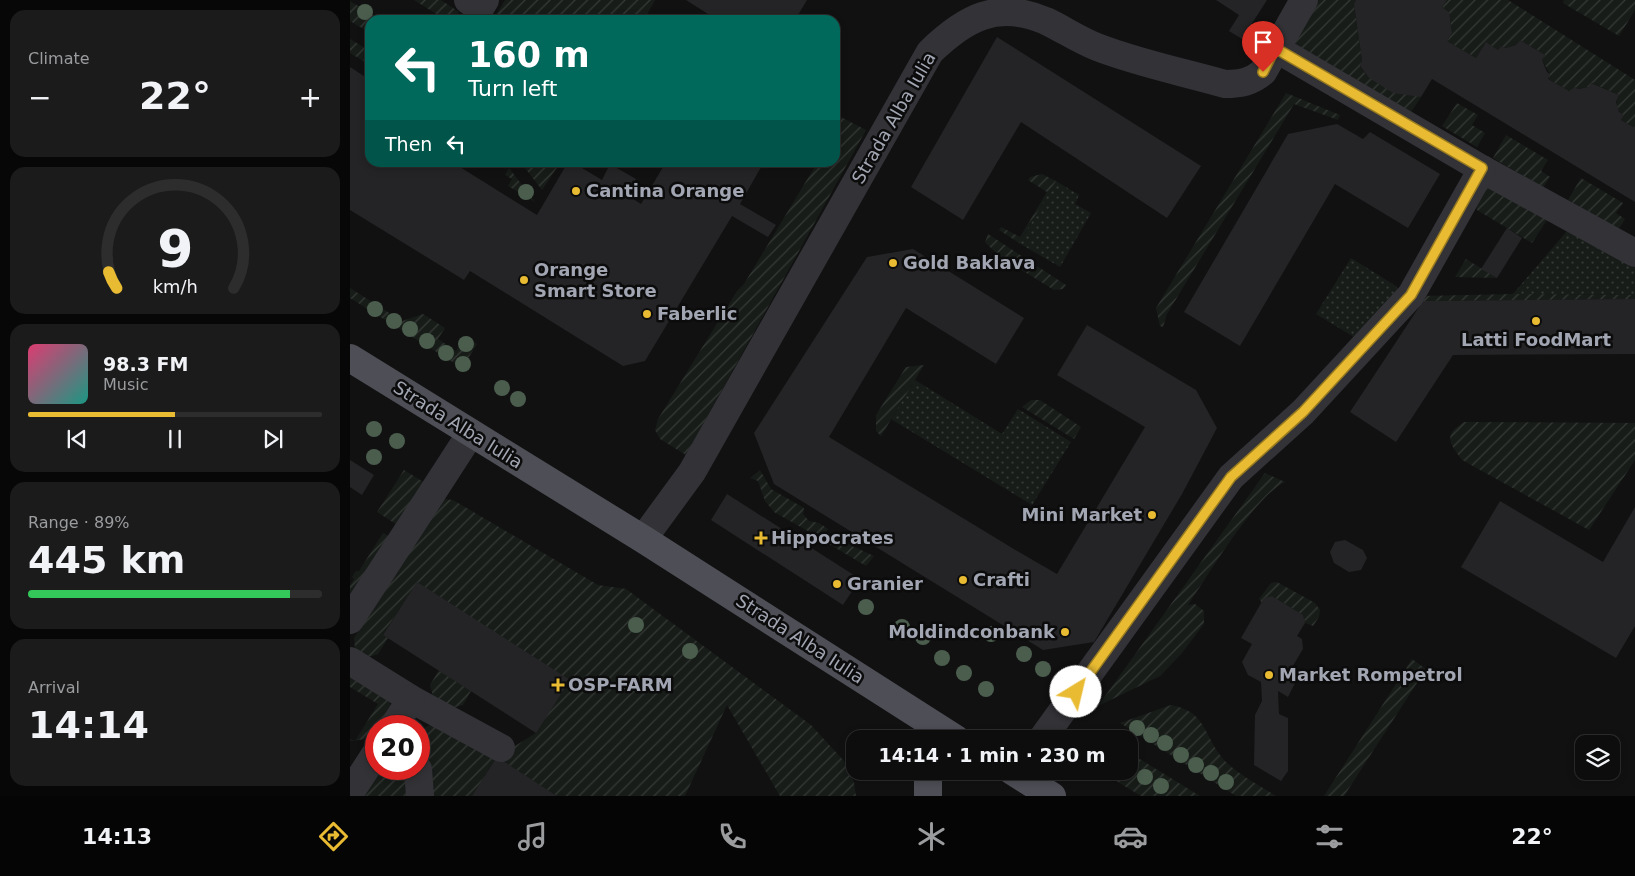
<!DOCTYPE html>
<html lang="en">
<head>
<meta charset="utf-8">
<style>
	body { margin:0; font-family:"DejaVu Sans",sans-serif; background:#1b1b1c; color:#f1f3f6; height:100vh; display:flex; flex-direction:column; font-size:19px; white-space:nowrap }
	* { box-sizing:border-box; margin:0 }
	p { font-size:16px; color:#9a9c9e }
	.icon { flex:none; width:28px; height:28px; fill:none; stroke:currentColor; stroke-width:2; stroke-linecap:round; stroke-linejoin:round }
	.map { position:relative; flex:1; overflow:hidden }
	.panel { display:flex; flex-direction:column; gap:10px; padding:10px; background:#070708; width:350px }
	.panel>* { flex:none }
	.banner { position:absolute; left:15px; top:15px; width:475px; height:152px; border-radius:15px; box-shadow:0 2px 8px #0003,0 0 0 1px #2d2d2e; background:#00695c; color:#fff; overflow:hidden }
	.controls { position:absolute; left:1225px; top:735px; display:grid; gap:10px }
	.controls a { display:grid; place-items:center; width:45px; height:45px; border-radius:10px; background:#0d0d0e; box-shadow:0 2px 8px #0003,0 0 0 1px #2d2d2e; font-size:25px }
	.speed { position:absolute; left:15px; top:715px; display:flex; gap:10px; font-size:25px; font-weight:700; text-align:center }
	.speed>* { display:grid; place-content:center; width:65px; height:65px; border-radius:50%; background:#0d0d0e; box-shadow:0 2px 8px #0003,0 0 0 1px #2d2d2e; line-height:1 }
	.speed .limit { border:8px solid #d22; background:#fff; color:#111 }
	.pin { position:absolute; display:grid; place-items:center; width:42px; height:42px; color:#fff; margin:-51px -21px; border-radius:50% 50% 50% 0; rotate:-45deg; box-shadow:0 0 5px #0007 }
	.pin .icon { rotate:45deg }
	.me { position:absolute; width:55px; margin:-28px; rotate:36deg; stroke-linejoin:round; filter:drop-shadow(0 0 4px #0008) }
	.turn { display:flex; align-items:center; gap:18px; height:105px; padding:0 20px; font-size:22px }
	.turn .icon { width:65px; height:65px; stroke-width:2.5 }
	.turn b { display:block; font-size:35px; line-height:42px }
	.then { display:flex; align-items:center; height:48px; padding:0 20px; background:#0003; gap:10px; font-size:19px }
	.big { font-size:38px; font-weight:700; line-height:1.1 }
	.panel .tile { flex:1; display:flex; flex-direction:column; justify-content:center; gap:8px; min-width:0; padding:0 18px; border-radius:15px; background:#1b1b1c }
	.panel .dial { align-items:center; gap:0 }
	.dial svg { height:130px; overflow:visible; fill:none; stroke:#2d2d2e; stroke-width:7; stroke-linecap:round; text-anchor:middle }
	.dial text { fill:#f1f3f6; stroke:none }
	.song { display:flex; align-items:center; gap:15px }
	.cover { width:60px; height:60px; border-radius:8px; background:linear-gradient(135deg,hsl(340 70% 55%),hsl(170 70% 35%)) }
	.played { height:5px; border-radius:2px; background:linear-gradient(90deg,#e9bb32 50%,#2d2d2e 50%) }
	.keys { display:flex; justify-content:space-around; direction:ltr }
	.heat { display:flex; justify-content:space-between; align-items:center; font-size:28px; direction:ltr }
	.charge { height:8px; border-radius:4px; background:linear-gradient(90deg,#34c759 89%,#2d2d2e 0) }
	.trip { position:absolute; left:496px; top:730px; width:292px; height:50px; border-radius:15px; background:#0d0d0e; box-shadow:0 2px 8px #0003,0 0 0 1px #2d2d2e; font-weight:700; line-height:50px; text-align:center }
	.menu { display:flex; height:80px; justify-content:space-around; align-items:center; background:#050506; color:#9a9c9e }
	.menu .icon { width:35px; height:35px }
	.menu .active { color:#e9bb32 }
	.menu b { font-size:22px; color:#f1f3f6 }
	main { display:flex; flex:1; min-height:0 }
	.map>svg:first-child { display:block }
</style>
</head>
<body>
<main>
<section class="panel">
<div class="tile"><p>Climate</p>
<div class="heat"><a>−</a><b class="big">22°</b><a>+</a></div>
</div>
<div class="tile dial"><svg viewBox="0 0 100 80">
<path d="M14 69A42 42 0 1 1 86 69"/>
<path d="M14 69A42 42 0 0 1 9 59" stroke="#e9bb32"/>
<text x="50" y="56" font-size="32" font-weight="700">9</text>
<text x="50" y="72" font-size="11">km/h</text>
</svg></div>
<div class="tile">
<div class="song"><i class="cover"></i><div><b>98.3 FM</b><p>Music</p></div></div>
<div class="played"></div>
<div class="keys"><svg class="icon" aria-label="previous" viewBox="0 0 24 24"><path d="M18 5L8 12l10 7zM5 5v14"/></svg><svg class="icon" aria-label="pause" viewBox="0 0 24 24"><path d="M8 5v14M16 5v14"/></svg><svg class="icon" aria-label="next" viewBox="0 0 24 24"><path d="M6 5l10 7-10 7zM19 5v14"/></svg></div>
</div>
<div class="tile"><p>Range · 89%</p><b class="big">445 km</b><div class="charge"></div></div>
<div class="tile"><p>Arrival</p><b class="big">14:14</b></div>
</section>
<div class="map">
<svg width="1285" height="796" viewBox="0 0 1285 796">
	<defs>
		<pattern id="park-dots" width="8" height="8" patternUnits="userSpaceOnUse" patternTransform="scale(1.25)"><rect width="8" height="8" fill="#171c18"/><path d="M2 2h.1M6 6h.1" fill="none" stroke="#363a37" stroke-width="1.8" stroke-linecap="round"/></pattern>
		<pattern id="garden-furrows" width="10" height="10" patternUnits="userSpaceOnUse" patternTransform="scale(1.25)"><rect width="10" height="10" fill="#171c18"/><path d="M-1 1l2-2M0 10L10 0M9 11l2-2" fill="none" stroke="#363a37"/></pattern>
	</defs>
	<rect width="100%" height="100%" fill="#111112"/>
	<g fill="url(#park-dots)">
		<path d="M706,181L729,195L725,204L741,213L710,267L669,243Z"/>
		<path d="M1217,231L1285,267V295L1163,294Z"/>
		<path d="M1001,258L1046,286L1049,292L1009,340L966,314Z"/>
		<path d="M565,380L652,434L668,409L721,442L682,505L541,419Z"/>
	</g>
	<g fill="url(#garden-furrows)">
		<path d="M64,0H91L109,12L104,20H96Z"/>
		<path d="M155,0H305L294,20H143Z"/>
		<path d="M969,0H1006L1004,4L1012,60L1010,67L1019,78L1071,97L1059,115L948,50L944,38Z"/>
		<path d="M1097,0H1158L1285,80V128L1271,120L1273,115C1266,110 1265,103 1269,95L1242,83L1239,87L1228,89L1224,87L1221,92L1198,79L1200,74L1192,60L1195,55L1170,40L1166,45L1156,48L1151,46L1148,50L1136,42L1126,58L1097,41L1102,33L1099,12L1092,7Z"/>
		<path d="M1214,0H1285V10L1269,36L1213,3Z"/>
		<path d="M0,1L31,20H20V33L0,21Z"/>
		<path d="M0,39L20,51V65L0,53Z"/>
		<path d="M936,93L990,115L988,120L944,104L817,314L813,327L810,326L806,308Z"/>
		<path d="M1107,103L1128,115L1122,125L1135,133L1127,147L1092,126Z"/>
		<path d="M485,114L516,130L336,455L310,439L305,430L308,419L387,291L394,284L464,168L460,165L461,163L485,162Z"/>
		<path d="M1156,135L1198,160L1191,171L1200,177L1193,188L1143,158Z"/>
		<path d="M171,163H210L192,190Z"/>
		<path d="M159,168L185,202L158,186L162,179L155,175Z"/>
		<path d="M692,174L706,181L669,243L649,230L651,227L670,237L697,192L678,180L680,177Z"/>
		<path d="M1231,178L1273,203L1266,213L1275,219L1268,230L1218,200Z"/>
		<path d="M1138,184L1197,220L1182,243L1127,210L1126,204Z"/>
		<path d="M638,234L716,285L713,289L704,290L649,256L635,242Z"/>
		<path d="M1116,259L1147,278L1105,277Z"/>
		<path d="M0,288L52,321L73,314L95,328L88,339L106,351L116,337L127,344L112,368L0,298Z"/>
		<path d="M1163,294L1285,295V299L1073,301L1072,296Z"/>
		<path d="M574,365L531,436L526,431V415L556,367Z"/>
		<path d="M681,400H690L731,427L724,439L672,407Z"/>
		<path d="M1114,422L1285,423V460L1239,530L1112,460C1099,443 1093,435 1114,422Z"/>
		<path d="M54,470L75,483L49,526L27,512Z"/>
		<path d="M410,470L421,489L454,508L453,514L459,521L469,523L478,529L472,539L424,512L415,501L408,481L400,478Z"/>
		<path d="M915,473L935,482C903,498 860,573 838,605L845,604L854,611V624L832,653L810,676L748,706Z"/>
		<path d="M92,499L103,500L248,585L276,589L461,725L494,761L504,782L506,796H430L377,705L335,796H207L147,758L122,796H80L72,739L76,727L84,723L147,757L186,733L67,583L33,634L38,638L28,654L19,657L5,649L4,638Z"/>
		<path d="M488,532L494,536L500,545L524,556L516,566L479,544Z"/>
		<path d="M33,533L41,537L0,601V585L4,579L2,577L6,571H9Z"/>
		<path d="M927,582L965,603L970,610L969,617L963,626L955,623L953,615L922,596L915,598L912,603L909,599L921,583Z"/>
		<path d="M1062,659L1076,669L994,796H974Z"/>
		<path d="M0,670L39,700L42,710L34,726H26V738L0,741V739L5,741L28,704L0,687Z"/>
		<path d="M89,670L121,691L113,705L102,708L83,696L80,685Z"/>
		<path d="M821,705C858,712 853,737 875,761C889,775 909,785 926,796H886L770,723Z"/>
		<path d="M780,753L850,796H791L753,773L780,771Z"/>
		<path d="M28,769H56L61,796H10Z"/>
	</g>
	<g fill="#242426">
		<path d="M336,0H457L445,20H355L358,14Z"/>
		<path d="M866,0H917L892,39L879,31L889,15Z"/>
		<path d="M1006,0H1097L1092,7L1099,12L1102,33L1097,41L1126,58L1136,42L1148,50L1151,46L1156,48L1166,45L1170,40L1195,55L1192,60L1197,72L1200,74L1198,79L1221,92L1224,87L1228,89L1239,87L1241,83L1269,95L1266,102L1269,112L1274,115L1271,120L1285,128V202L1082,79L1071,97L1043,93L1019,78L1010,66L1012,60L1004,4Z"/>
		<path d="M647,37L851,166L817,218L671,122L613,220L561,187Z"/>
		<path d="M0,67L20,80V107L17,111L20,113V162H102L187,215L218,162H222L252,180L260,164L286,179L277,195L291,204L316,162H414L390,204L426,225L418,237L382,216L295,361L273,366L120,271L114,280L0,210Z"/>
		<path d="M987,124L1013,139L1020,132L1090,174L1058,228L985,184L890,346L834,312L938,134Z"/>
		<path d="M1157,228L1172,238L1147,278L1131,269Z"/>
		<path d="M563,249L674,318L646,364L556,308L479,437L669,552L707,574L795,427L707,375L737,325L846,390L867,428L832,494L744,642L693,650L424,484L404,433L517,257Z"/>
		<path d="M1285,299V354L1103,355L1046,442L1000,412L1073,301Z"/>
		<path d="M0,460L24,475L12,495L0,487Z"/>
		<path d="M377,494L510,579L493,605L361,520Z"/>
		<path d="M1150,501L1253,562L1285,507V626L1266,658L1111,567Z"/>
		<path d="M995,540L1013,550L1017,558L1011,570L999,572L984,563L980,552L985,542Z"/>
		<path d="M67,582L220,680L186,733L33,635Z"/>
		<path d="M922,596L953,615L955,623L947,636L952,639L953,649L941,669L947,672V679L938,697L928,691L929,714L938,718V771L931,781L904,765L905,715L912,701L911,682L898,675L892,662L902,644L891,638L914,598Z"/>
		<path d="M147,757L207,796H122Z"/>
	</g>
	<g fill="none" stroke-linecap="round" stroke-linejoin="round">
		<g stroke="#323237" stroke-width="28">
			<path d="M118,0L130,8L135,0"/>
			<path d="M925,48L1132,169L1285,253"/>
			<path d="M293,539L342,472L580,52C615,18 647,0 696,21C713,29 729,40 747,47C788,63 833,72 875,84C891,84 901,82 913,72L954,0"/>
			<path d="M0,620L121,433"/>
			<path d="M0,661L61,699L151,748"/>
			<path d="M44,726L61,699"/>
			<path d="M692,739L881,477L953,412L1061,295L1132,169"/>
			<path d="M68,769L70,796"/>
			<path d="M0,793L26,753"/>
		</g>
		<g stroke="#4e4f56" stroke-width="28">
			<path d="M0,358L293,539L606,739"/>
			<path d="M662,771L702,796"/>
			<path d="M578,796V771"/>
		</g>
	</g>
	<g fill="#4b5e4e">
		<circle cx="15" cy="12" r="8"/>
		<circle cx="176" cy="192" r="8"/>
		<circle cx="25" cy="309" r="8"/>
		<circle cx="44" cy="321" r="8"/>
		<circle cx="60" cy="329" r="8"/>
		<circle cx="77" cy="341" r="8"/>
		<circle cx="116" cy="344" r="8"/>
		<circle cx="96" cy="353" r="8"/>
		<circle cx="113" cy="364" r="8"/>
		<circle cx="152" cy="388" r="8"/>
		<circle cx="168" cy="399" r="8"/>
		<circle cx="24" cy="429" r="8"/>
		<circle cx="47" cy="441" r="8"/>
		<circle cx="24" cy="457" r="8"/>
		<circle cx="516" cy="607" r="8"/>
		<circle cx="286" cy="625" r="8"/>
		<circle cx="552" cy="627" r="8"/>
		<circle cx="641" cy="634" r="8"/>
		<circle cx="573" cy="637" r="8"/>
		<circle cx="340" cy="651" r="8"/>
		<circle cx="674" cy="654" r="8"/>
		<circle cx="592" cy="658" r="8"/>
		<circle cx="693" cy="669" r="8"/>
		<circle cx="614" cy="673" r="8"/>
		<circle cx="636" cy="689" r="8"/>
		<circle cx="787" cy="728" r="8"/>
		<circle cx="801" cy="735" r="8"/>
		<circle cx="815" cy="743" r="8"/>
		<circle cx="831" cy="755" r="8"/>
		<circle cx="846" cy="765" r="8"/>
		<circle cx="861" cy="773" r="8"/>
		<circle cx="795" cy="777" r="8"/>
		<circle cx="876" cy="782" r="8"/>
		<circle cx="811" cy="786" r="8"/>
	</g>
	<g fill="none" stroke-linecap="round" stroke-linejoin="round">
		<defs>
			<path id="route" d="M726,692L881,477L953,412L1061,295L1132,168L925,48L913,72"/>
		</defs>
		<use href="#route" stroke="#977a20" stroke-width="12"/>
		<use href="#route" stroke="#e9bb32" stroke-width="9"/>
	</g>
	<g fill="#e9bb32" stroke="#0c0c0d" stroke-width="2">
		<circle cx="226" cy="191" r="5"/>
		<circle cx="543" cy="263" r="5"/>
		<circle cx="174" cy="280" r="5"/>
		<circle cx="297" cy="314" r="5"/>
		<circle cx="1186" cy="321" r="5"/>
		<circle cx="802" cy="515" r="5"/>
		<path d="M408.5 530.5h5v5h5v5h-5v5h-5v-5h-5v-5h5z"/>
		<circle cx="613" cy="580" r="5"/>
		<circle cx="487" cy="584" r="5"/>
		<circle cx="715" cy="632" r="5"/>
		<circle cx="919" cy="675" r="5"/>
		<path d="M205.5 677.5h5v5h5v5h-5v5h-5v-5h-5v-5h5z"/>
	</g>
	<g text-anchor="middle" stroke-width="5" stroke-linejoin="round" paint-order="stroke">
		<g font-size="18" fill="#a2a6b2" stroke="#0c0c0d">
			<text transform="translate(544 118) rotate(-60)" y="6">Strada Alba Iulia</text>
			<text transform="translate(108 425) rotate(32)" y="6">Strada Alba Iulia</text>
			<text transform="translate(450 639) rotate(33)" y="6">Strada Alba Iulia</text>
		</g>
		<g font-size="18" font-weight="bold" fill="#a2a6b2" stroke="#0c0c0d" text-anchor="start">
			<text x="236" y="197">Cantina Orange</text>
			<text x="553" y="269">Gold Baklava</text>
			<text x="184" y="276">Orange<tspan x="184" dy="21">Smart Store</tspan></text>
			<text x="307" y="320">Faberlic</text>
			<text x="1186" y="346" text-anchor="middle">Latti FoodMart</text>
			<text x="792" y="521" text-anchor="end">Mini Market</text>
			<text x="421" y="544">Hippocrates</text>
			<text x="623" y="586">Crafti</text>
			<text x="497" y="590">Granier</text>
			<text x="705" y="638" text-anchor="end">Moldindconbank</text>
			<text x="929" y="681">Market Rompetrol</text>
			<text x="218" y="691">OSP-FARM</text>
		</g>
	</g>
</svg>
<div class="controls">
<a><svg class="icon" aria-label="layers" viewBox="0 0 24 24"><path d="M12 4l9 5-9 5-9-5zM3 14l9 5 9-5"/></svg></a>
</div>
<div class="speed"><div class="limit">20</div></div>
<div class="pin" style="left:913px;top:72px;background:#d93025"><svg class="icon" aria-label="arrive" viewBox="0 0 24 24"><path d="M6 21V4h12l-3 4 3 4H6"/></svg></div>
<svg class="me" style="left:726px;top:692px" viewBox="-20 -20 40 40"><circle r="19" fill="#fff"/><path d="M0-13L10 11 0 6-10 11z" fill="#e9bb32"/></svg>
<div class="trip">14:14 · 1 min · 230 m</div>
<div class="banner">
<div class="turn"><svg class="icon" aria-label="left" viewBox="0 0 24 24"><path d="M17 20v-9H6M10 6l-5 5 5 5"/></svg><div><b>160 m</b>Turn left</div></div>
<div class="then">Then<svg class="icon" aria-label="left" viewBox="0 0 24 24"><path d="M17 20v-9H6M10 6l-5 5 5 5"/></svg></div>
</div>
</div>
</main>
<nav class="menu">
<b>14:13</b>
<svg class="icon active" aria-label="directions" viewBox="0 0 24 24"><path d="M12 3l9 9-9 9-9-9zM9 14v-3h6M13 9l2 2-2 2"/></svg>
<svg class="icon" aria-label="music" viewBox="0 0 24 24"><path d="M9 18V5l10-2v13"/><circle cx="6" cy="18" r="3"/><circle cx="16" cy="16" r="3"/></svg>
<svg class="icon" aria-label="phone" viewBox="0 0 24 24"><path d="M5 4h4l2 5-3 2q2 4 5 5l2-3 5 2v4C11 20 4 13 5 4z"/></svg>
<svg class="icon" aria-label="climate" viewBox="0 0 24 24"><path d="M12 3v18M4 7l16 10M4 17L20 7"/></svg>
<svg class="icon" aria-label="car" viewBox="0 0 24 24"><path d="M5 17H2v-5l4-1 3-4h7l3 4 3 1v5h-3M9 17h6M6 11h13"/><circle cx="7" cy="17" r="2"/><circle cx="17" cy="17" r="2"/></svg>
<svg class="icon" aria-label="filters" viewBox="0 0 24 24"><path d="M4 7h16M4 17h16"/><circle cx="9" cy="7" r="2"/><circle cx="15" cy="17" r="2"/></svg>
<b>22°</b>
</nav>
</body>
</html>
